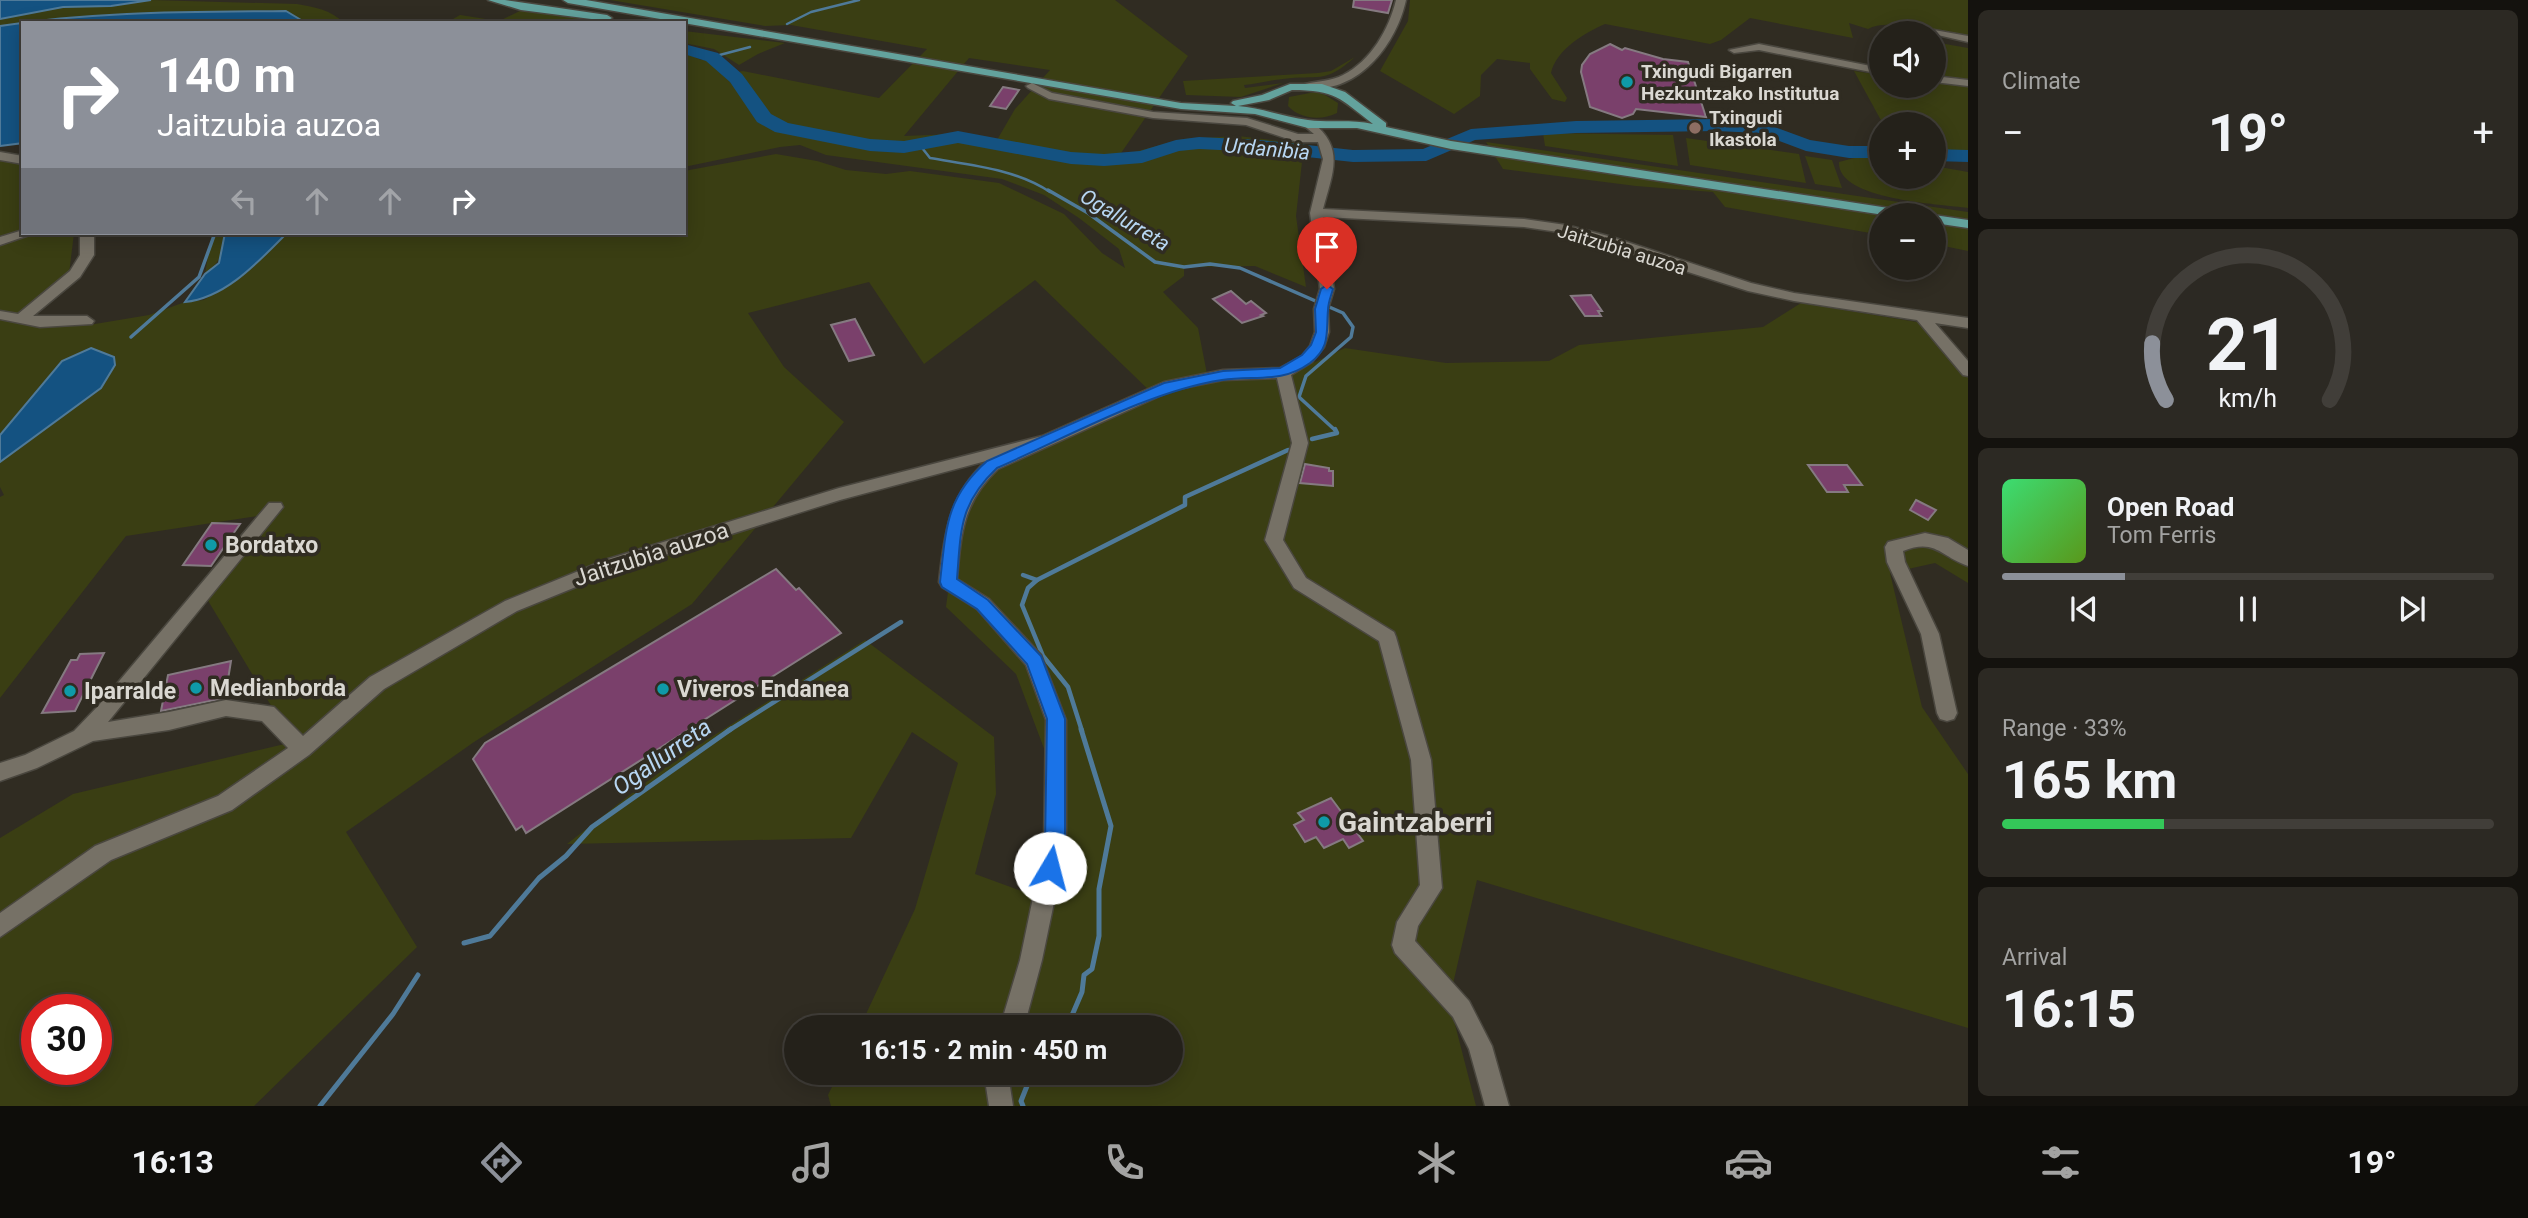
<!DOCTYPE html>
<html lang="en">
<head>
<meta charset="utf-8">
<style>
	body { margin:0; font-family:Roboto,sans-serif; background:#2c2923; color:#f1f3f6; height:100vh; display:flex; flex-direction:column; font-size:26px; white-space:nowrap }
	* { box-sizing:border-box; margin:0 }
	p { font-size:23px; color:#a3a3a2 }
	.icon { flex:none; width:38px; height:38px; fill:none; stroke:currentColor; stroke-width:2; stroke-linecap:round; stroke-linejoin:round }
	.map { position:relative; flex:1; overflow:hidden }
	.details { display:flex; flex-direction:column; gap:10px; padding:10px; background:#14120e; width:560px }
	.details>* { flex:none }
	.guide { position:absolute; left:21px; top:21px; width:665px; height:214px; border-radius:0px; box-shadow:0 4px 18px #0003,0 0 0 2px #413e39; background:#8c9099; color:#fff; overflow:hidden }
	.fabs { position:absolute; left:1869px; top:21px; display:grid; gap:14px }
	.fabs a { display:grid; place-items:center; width:77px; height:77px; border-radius:50%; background:#24211a; box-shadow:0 4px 18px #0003,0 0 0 2px #413e39; font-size:35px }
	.speed { position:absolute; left:21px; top:994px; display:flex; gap:14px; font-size:35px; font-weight:700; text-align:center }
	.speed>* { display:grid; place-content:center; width:91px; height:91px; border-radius:50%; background:#24211a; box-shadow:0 4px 18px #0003,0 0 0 2px #413e39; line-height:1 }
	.speed .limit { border:10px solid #d22; background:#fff; color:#111 }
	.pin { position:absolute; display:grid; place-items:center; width:60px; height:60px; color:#fff; margin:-72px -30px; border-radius:50% 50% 50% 0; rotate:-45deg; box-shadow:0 0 7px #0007 }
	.pin .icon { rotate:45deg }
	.me { position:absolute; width:77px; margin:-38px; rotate:8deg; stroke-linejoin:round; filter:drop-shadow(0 0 5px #0008) }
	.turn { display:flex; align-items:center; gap:24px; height:147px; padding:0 21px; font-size:32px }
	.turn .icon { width:91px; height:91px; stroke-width:2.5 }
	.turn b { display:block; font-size:49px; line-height:60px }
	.lanes { display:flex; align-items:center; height:66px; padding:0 21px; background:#0003; justify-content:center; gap:35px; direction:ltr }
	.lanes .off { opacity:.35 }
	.big { font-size:52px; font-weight:700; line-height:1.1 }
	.details .tile { flex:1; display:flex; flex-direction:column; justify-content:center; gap:10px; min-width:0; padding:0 24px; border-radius:10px; background:#2c2923 }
	.details .dial { align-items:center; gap:0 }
	.dial svg { height:182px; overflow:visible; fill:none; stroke:#413e39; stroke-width:7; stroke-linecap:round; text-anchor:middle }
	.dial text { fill:#f1f3f6; stroke:none }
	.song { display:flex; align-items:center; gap:21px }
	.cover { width:84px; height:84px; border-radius:10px; background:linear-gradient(135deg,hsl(140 70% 55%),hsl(90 70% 35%)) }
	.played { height:7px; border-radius:4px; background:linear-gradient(90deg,#8c9099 25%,#413e39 25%) }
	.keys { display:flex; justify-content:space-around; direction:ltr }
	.heat { display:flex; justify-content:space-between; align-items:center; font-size:38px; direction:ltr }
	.charge { height:10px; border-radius:5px; background:linear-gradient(90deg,#34c759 33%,#413e39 0) }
	.trip { position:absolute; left:784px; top:1015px; width:399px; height:70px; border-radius:35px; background:#24211a; box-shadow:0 4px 18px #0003,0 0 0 2px #413e39; font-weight:700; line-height:70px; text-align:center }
	.dock { display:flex; height:112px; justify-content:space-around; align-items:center; background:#0e0d0a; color:#a3a3a2 }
	.dock .icon { width:49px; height:49px }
	.dock .active { color:#8c9099 }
	.dock b { font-size:32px; color:#f1f3f6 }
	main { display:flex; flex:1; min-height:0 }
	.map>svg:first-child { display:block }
</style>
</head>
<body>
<main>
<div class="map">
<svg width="1968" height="1106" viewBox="0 0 1968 1106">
	<rect width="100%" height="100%" fill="#302c22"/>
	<g fill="#3a3e13" fill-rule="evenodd">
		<path d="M151,0L297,4C315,7 331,10 344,23H306L286,11C190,12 95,11 0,26V19L63,7L111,6Z"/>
		<path d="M610,0H1115L1188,56L1119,156L1183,139L1238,136L1304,144L1296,216L1306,287L1255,266L1184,267V276L1163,292L1198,328L1208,379L1285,376L1345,348L1446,363L1549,361L1579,345L1763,327L1801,303L1929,324L1968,377V583L1935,563L1890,573L1922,707L1968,774V1028L1477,880L1449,1001L1476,1106H831L828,1095L839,1073H1171V1027H860L915,909L958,763L912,732L851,838L567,844L673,761L865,640L994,737L996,794L975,874L1043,899L1063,799L1016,674L946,607C952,568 952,521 975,487C992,461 1121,412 1156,397L1035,280L924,364L869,282L748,313L784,367L844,422L692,604L474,742L346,832L417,947L254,1106H0V838L73,794L293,742L204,594L271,514L126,536L0,698V497L4,495L0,487V462L28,439L62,361L0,435V160L23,164V233H74L69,274L17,324L89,325L149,315L185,302L204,300L251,268L287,233H684V171L776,154L817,161L846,170L886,174L910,171L999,183L1064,214L1102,253L1125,268L1119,249L1079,218L1044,195L1002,179L826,155L800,145L780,147L684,167V52L701,60L707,59L744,96L755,115L767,123L768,115L737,72L743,71L879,98L927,49L791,25L765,26ZM969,58L1050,70L1015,109L997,140L956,134L904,136ZM37,1010H96V1069H37Z"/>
		<path d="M1410,0H1968V41C1941,37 1891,16 1868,29L1849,23L1853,38L1750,18L1721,40L1710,44L1605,24C1584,33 1556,50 1551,73L1567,98L1565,102L1552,99L1530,69V63L1497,59L1481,75L1480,96L1454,114L1380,71L1408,21Z"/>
		<path d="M522,10L623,23H446L460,15L499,21Z"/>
		<path d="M684,31L785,43L758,54L739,65L714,49L684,43Z"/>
		<path d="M1934,42L1968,48V81L1934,76Z"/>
		<path d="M1355,57C1324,85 1318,74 1283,79C1270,80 1257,84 1244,85L1245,88L1283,83L1241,97L1186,95L1183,81L1318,73L1331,71Z"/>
		<path d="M1854,71L1881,75V86H1934V81L1968,87V160L1934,152V124H1883Z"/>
		<path d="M1315,92L1325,95L1338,103L1337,113C1321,121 1300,119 1288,106L1289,97Z"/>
		<path d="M1543,133L1673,135L1678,166L1545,146Z"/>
		<path d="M1686,138L1799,154L1806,183L1690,165Z"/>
		<path d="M1486,142L1968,212V251L1934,244V215H1881V235L1725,207L1713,192L1636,186L1503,169Z"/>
		<path d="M1805,156L1832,160L1842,188L1815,184Z"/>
		<path d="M1858,157L1881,159V177H1934V166L1968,172V208C1940,204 1837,200 1839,162Z"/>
		<path d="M212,233H225C224,253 220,262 205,274Z"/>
	</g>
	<g fill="#145281" stroke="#4f7a99" stroke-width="2">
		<path d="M0,0H151L111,6L63,7L0,19Z"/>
		<path d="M286,11L306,23H23V143L0,146V26C95,11 190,12 286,11Z"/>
		<path d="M225,233H287C259,261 226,298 185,302L205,274L219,263Z"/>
		<path d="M91,348L114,357L115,365L101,388L0,462V435L62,361Z"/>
	</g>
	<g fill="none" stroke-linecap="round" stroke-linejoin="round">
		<g stroke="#4f7a99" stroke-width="2.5">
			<path d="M787,24L811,12L859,0"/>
			<path d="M712,57L750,47"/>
			<path d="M919,144L930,158C970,165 1016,169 1050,192"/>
		</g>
		<g stroke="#4f7a99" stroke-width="3.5">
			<path d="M1048,190L1088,213L1155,262L1184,267L1210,264L1240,268L1343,313L1353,327L1351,337L1306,376L1299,397L1336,431"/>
			<path d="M131,337L199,277L215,233"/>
		</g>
		<g stroke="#4f7a99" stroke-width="4.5">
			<path d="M1312,439L1337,433L1335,429"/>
			<path d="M1023,575L1037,580"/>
			<path d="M728,731L901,622"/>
			<path d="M1082,731L1068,687L1043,656L1022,605L1028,588L1037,580L1185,505V497L1288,450"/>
		</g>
		<g stroke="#4f7a99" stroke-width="5">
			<path d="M464,943L490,936L539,878L566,856L592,827L731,729"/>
			<path d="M1067,1027L1082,992L1084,975L1092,969L1099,936V889L1111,826L1081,729"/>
			<path d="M320,1106L393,1014L418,975"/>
			<path d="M1023,1106L1021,1101L1029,1081L1037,1073"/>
		</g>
		<g fill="#145281" fill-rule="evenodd">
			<path d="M684,44L718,53L742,74L771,114L788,123L870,139L904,141L958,131L1071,152L1104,154L1140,151L1176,140L1199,137L1261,140L1353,150L1423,149L1471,129L1576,121L1717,119L1761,122L1810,140L1849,146H1881V158H1849L1806,151L1758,133L1717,131L1576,133L1475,140L1426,161L1353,162L1261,152L1199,149L1179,151L1142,163L1104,166L1071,164L958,143L904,153L870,151L775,132L757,122L730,82L706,61L684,54Z"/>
			<path d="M1934,149L1968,150V162L1934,161Z"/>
		</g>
	</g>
	<g fill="#7a406b" stroke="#857a81" stroke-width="2">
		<path d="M1354,0H1392L1388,13L1353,7Z"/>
		<path d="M1610,44L1622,50L1625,48L1663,59L1688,62L1706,117L1636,109L1633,114L1622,118L1590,107L1581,72L1582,65L1590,54Z"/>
		<path d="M1003,87L1019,90L1006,109L990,106Z"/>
		<path d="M1231,291L1246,304L1251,301L1266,313L1261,315L1263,316L1242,323L1213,299Z"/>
		<path d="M1591,295L1602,311H1598L1601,316H1585L1571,296Z"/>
		<path d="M855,319L874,355L849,361L831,325Z"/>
		<path d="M1305,464L1329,468V471H1333V486L1300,483Z"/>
		<path d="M1808,465H1847L1862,485H1844L1848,492H1827Z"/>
		<path d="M1916,500L1936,510L1928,520L1910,510Z"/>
		<path d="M212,523L240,524L211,566L183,565Z"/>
		<path d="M776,569L796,590L799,588L841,633L526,833L522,826L516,830L473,759L485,743Z"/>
		<path d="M104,653L75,711L42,713L71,660H77L80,654Z"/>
		<path d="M231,661L225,698L161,711L168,675Z"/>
		<path d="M1331,798L1363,841L1349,848L1343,839L1324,848L1316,837L1305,842L1294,825L1304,820L1298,813Z"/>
	</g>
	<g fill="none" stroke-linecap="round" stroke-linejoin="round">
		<defs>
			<g id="minor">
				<path d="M1934,30L1968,36V42L1929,33Z"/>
				<path d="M1759,44L1881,68V74L1759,50L1734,53L1729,50Z"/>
				<path d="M1934,76L1968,80V86L1934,82Z"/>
				<path d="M1032,83L1052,93L1153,112L1247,118L1298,134H1314L1302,124L1312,122C1346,148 1332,174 1323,209L1524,219L1566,225L1612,237L1751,283L1794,293L1968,318V328L1935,323L1968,361V376L1963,375L1917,320L1794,301L1748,291L1565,233L1524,227L1323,217L1334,289L1328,309L1329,332L1324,347L1312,362L1291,375L1308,443L1283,540L1306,578L1394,632L1396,637L1431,760L1442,888L1418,926L1415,941L1469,1001L1492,1046L1509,1106H1485L1469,1049L1453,1017L1395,953L1392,945L1397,922L1420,885L1411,760L1379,641L1294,588L1265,540L1292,443L1277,378L1223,380L1173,390L998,469C963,502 961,533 957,579L989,599L1041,655L1066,720V845L1042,960L1024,1027H1000L1020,960L1044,845L1046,720L1026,665L977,609L942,587L939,582C944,534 949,495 986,461L840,500L620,569L517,611L384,689L309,755L232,810L111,860L0,937V913L95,846L218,796L288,748L262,721L226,716L169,730L93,741L37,768L0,781V763L25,755L74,731L99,705L269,503H281L283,507L108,722L169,712L226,700L274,707L303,736L370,677L505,601L608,559L839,488L1042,436L1164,382L1223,370L1280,368L1302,356L1310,346L1315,332L1314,309L1320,289L1310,213L1323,159L1318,142H1297L1246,125L1153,118L1049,99L1028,88L1026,86Z"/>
				<path d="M0,152L23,156V164L0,160Z"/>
				<path d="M23,230V233H35L0,245V237Z"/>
				<path d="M80,233H94V255L80,277L33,316H87L94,321L92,324L40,327L0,319V311L18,314L70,271L80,255Z"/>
				<path d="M1925,533L1948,538L1968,550V566C1941,557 1936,538 1903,551L1905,562L1939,634L1957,713L1954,719L1947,721L1940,719L1937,713L1921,634L1887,562L1885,547L1888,542Z"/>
				<path d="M987,1073H1011L1009,1080L1013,1106H989L985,1080Z"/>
			</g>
			<path id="tertiary" d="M1396,0H1406C1396,46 1357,95 1305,88V84C1317,81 1332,81 1343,75C1371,61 1389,29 1396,0Z"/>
			<g id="primary">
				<path d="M488,0H505L607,15L612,18L607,21L521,10Z"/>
				<path d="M563,0H586L1181,103L1236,106L1231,103L1233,101L1262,95L1290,84H1322L1345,92L1386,123V127L1451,141L1908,211L1914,215H1884L1451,149L1357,128H1308L1255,114L1181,109L568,3ZM1292,90C1336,90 1339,98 1373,124C1351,119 1330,123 1308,120C1284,117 1262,108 1238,106L1269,100Z"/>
				<path d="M1934,215L1968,220V228L1934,223Z"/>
			</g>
		</defs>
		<use href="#minor" stroke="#4a473f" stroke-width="3"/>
		<use href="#tertiary" stroke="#4a473f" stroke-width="3"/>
		<use href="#primary" stroke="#4a473f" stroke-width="3"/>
		<use href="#minor" fill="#767166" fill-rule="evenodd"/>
		<use href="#tertiary" fill="#767166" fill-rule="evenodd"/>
		<use href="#primary" fill="#63a29d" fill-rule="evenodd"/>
	</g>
	<path fill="#1a73e8" stroke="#114b97" stroke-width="2" d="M1327,285L1333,289C1331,296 1328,303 1328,310C1326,332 1331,347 1310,363C1281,384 1255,375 1222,380C1149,391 1066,438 997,468C959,504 961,530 957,579L988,600L1041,656L1065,719V845L1057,875L1050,878L1043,875L1040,868L1045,845L1047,719L1027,664L977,609L942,587L940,582C946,530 945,498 987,461L1164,383L1223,371L1280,368L1302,355L1311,345L1316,332L1315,309L1321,289Z"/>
	<g fill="#0f9aa8" stroke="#302c22" stroke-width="2.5">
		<circle cx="1627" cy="82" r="7"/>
		<circle cx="211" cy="545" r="7"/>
		<circle cx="196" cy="688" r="7"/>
		<circle cx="663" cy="689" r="7"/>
		<circle cx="70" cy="691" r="7"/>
		<circle cx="1324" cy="822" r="7"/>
	</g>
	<circle fill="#8d6e63" stroke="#302c22" stroke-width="2.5" cx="1695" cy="128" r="7"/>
	<g text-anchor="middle" stroke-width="7" stroke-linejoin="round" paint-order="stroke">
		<g font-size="19" font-weight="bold" fill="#dad8d2" stroke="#302c22" text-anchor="start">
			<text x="1641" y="78">Txingudi Bigarren<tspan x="1641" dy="22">Hezkuntzako Institutua</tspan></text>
			<text x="1709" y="124">Txingudi<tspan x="1709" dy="22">Ikastola</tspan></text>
		</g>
		<g font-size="19" fill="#dad8d2" stroke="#302c22">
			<text transform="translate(1622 249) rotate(17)" y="7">Jaitzubia auzoa</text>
		</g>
		<g font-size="21" font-style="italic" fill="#b7d6f2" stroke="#302c22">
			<text transform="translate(1267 149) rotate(5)" y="7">Urdanibia</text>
			<text transform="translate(1125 220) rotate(31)" y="7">Ogallurreta</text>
		</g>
		<g font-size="23" font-weight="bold" fill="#dad8d2" stroke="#302c22" text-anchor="start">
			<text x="225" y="553">Bordatxo</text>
			<text x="210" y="696">Medianborda</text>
			<text x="677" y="697">Viveros Endanea</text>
			<text x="84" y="699">Iparralde</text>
		</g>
		<g font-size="23" fill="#dad8d2" stroke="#302c22">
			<text transform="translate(651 554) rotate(-18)" y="8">Jaitzubia auzoa</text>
		</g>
		<g font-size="24" font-style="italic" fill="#b7d6f2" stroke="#302c22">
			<text transform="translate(662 757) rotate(-35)" y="8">Ogallurreta</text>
		</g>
		<g font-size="28" font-weight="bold" fill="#dad8d2" stroke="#302c22" text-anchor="start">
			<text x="1338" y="832">Gaintzaberri</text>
		</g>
	</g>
</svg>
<div class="fabs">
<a><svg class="icon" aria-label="sound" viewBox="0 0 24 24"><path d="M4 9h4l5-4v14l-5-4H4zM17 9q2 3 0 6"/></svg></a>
<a>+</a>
<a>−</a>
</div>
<div class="speed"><div class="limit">30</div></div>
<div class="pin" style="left:1327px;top:289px;background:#d93025"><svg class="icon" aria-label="arrive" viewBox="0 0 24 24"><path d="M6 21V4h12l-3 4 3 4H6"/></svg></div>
<svg class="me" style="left:1050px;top:868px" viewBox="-20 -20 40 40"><circle r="19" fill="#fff"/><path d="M0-13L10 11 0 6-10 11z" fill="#1a73e8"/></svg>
<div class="trip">16:15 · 2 min · 450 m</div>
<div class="guide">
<div class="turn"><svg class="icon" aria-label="right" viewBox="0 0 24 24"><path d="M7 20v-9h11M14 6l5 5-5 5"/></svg><div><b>140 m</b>Jaitzubia auzoa</div></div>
<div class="lanes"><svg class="icon off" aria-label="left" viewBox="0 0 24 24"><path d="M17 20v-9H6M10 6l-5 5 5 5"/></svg><svg class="icon off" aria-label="ahead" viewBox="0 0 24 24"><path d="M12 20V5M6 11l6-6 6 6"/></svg><svg class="icon off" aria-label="ahead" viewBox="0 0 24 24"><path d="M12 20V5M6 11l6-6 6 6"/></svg><svg class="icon" aria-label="right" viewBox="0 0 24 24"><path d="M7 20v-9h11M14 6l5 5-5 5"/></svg></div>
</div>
</div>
<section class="details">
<div class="tile"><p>Climate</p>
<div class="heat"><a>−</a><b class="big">19°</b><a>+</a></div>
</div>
<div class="tile dial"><svg viewBox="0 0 100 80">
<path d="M14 69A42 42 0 1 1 86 69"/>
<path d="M14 69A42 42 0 0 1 8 44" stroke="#8c9099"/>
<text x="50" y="56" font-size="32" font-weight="700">21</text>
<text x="50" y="72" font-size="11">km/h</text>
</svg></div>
<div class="tile">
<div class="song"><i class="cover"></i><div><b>Open Road</b><p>Tom Ferris</p></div></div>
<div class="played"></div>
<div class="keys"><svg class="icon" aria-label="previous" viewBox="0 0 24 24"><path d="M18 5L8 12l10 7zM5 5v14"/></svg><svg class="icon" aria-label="pause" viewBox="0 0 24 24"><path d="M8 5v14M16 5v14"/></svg><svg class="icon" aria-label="next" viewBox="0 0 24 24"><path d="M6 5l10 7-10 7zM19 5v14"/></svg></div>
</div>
<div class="tile"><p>Range · 33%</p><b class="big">165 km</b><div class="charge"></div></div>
<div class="tile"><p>Arrival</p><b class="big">16:15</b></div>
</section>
</main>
<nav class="dock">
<b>16:13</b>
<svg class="icon active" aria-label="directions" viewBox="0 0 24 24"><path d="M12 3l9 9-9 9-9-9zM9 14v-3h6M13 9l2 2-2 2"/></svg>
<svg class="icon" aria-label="music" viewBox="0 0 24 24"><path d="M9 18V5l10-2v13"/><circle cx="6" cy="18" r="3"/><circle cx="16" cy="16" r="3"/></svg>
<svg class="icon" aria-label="phone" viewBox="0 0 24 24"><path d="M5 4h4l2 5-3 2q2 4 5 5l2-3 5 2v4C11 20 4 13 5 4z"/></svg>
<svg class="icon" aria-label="climate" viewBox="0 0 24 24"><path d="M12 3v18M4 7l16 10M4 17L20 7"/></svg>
<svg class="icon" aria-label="car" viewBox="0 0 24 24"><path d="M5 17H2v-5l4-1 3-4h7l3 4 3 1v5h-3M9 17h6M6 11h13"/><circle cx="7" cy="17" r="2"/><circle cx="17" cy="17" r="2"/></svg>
<svg class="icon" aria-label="filters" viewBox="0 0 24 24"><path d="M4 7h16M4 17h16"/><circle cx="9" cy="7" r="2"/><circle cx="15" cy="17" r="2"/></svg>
<b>19°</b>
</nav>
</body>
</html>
